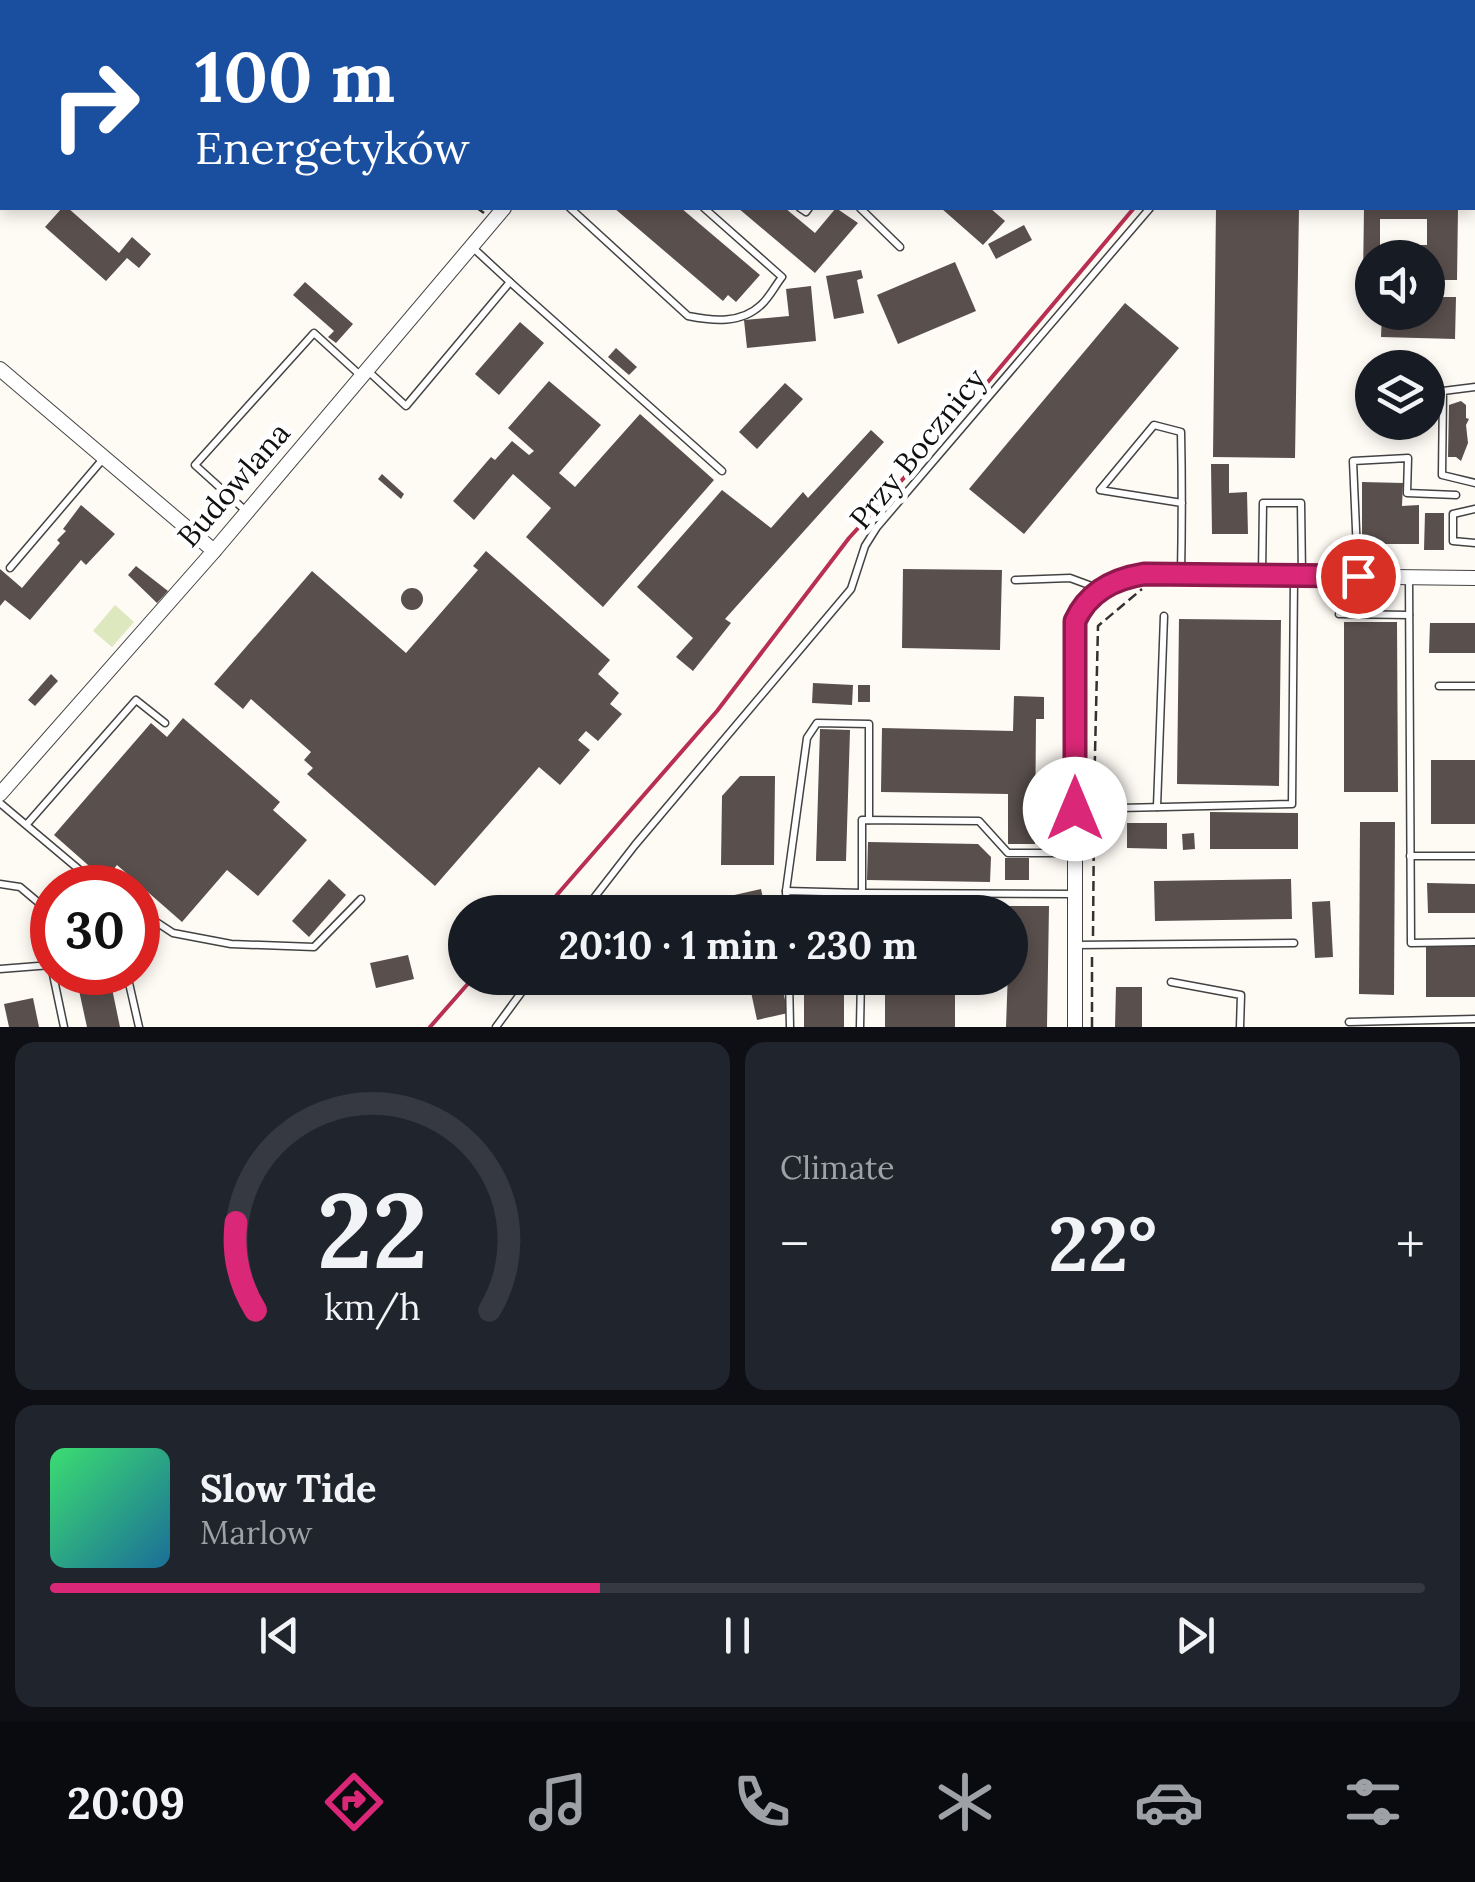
<!DOCTYPE html>
<html lang="en">
<head>
<meta charset="utf-8">
<style>
	body { margin:0; font-family:Lora,serif; background:#20242c; color:#f1f3f6; height:100vh; display:flex; flex-direction:column; font-size:38px; white-space:nowrap }
	* { box-sizing:border-box; margin:0 }
	p { font-size:32px; color:#9ea1a6 }
	.icon { flex:none; width:55px; height:55px; fill:none; stroke:currentColor; stroke-width:2; stroke-linecap:round; stroke-linejoin:round }
	.map { position:relative; height:1027px; overflow:hidden }
	.panel { display:flex; flex-direction:column; gap:15px; padding:15px; background:#0d0f14; flex:1 }
	.panel>* { flex:none }
	.top-card { position:absolute; left:0px; top:0px; width:1475px; height:210px; box-shadow:0 5px 15px #0003; background:#1a4fa0; color:#fff; overflow:hidden }
	.controls { position:absolute; left:1355px; top:240px; display:grid; gap:20px }
	.controls a { display:grid; place-items:center; width:90px; height:90px; border-radius:50%; background:#171b24; box-shadow:0 5px 15px #0003; font-size:50px }
	.speed { position:absolute; left:30px; top:865px; display:flex; gap:20px; font-size:50px; font-weight:700; text-align:center }
	.speed>* { display:grid; place-content:center; width:130px; height:130px; border-radius:50%; background:#171b24; box-shadow:0 5px 15px #0003; line-height:1 }
	.speed .limit { border:15px solid #d22; background:#fff; color:#111 }
	.pin { position:absolute; display:grid; place-items:center; width:85px; height:85px; color:#fff; margin:-42px; border:5px solid #fff; border-radius:50%; box-shadow:0 2px 10px #0007 }
	.me { position:absolute; width:110px; margin:-55px; rotate:0deg; stroke-linejoin:round; filter:drop-shadow(0 0 8px #0008) }
	.turn { display:flex; align-items:center; gap:35px; height:210px; padding:0 30px; font-size:45px }
	.turn .icon { width:130px; height:130px; stroke-width:2.5 }
	.turn b { display:block; font-size:70px; line-height:85px }
	.big { font-size:75px; font-weight:700; line-height:1.1 }
	.panel .widget { flex:1; display:flex; flex-direction:column; justify-content:center; gap:15px; min-width:0; padding:0 35px; border-radius:20px; background:#20242c }
	.panel .dial { align-items:center; gap:0 }
	.dial svg { height:260px; overflow:visible; fill:none; stroke:#363941; stroke-width:7; stroke-linecap:round; text-anchor:middle }
	.dial text { fill:#f1f3f6; stroke:none }
	.song { display:flex; align-items:center; gap:30px }
	.cover { width:120px; height:120px; border-radius:15px; background:linear-gradient(135deg,hsl(140 70% 55%),hsl(200 70% 35%)) }
	.played { height:10px; border-radius:5px; background:linear-gradient(90deg,#db2777 40%,#363941 40%) }
	.keys { display:flex; justify-content:space-around; direction:ltr }
	.heat { display:flex; justify-content:space-between; align-items:center; font-size:55px; direction:ltr }
	.panel .tiles { flex:1; display:grid; gap:15px; grid-template-columns:1fr 1fr }
	.widget:last-child { grid-column:span 2 }
	.trip { position:absolute; left:448px; top:895px; width:580px; height:100px; border-radius:50px; background:#171b24; box-shadow:0 5px 15px #0003; font-weight:700; line-height:100px; text-align:center }
	.tabs { display:flex; height:160px; justify-content:space-around; align-items:center; background:#090b0e; color:#9ea1a6 }
	.tabs .icon { width:70px; height:70px }
	.tabs .current { color:#db2777 }
	.tabs b { font-size:45px; color:#f1f3f6 }
	.map>svg:first-child { display:block }
</style>
</head>
<body>
<div class="map">
<svg width="1475" height="1027" viewBox="0 0 1475 1027">
	<rect width="100%" height="100%" fill="#fefaf4"/>
	<path fill="#dde8bf" d="M115,605L134,622L112,647L93,631Z"/>
	<g fill="#594f4d" fill-rule="evenodd">
		<path d="M62,208H68L119,253L132,237L151,254L139,268L127,258L106,281L45,227Z"/>
		<path d="M614,208H681L760,275L736,302L728,295L723,301Z"/>
		<path d="M738,208H785L815,233L836,208L858,223L815,273Z"/>
		<path d="M941,208H990L1005,221L983,245Z"/>
		<path d="M1216,208H1299L1295,458L1213,457Z"/>
		<path d="M1364,208H1458L1457,280H1428V258H1372V280L1363,281ZM1380,219H1427V245H1380Z"/>
		<path d="M1024,225L1032,240L996,259L988,244Z"/>
		<path d="M955,262L976,311L898,344L877,295Z"/>
		<path d="M861,270L863,278L857,280L864,313L834,319L826,276Z"/>
		<path d="M305,282L353,324L336,343L328,337L334,331L293,295Z"/>
		<path d="M811,286L816,341L747,348L744,320L789,316L786,289Z"/>
		<path d="M1428,297H1456L1455,339L1381,337L1382,312H1428Z"/>
		<path d="M1125,303L1179,348L1024,534L969,489Z"/>
		<path d="M520,322L544,343L499,395L475,374Z"/>
		<path d="M616,348L637,367L629,375L608,357Z"/>
		<path d="M549,381L601,425L559,473L575,487L640,414L714,480L603,607L526,537L551,508L513,474L474,520L453,501L491,457L495,460L512,441L529,455L534,451L508,428Z"/>
		<path d="M785,383L803,399L757,449L739,432Z"/>
		<path d="M1461,401L1466,405V418L1469,419L1466,425L1468,443L1461,461L1456,457H1448L1449,405Z"/>
		<path d="M871,430L884,442L725,619L731,623L693,671L676,657L693,638L637,587L722,490L771,528L803,492L808,498Z"/>
		<path d="M1211,464H1229V493L1247,492L1248,534H1212Z"/>
		<path d="M382,474L404,494L401,499L378,479Z"/>
		<path d="M1362,482L1403,483L1402,506L1419,505V544H1362Z"/>
		<path d="M81,505L115,534L86,565L81,560L30,620L5,600L0,606V569L22,588L60,543L57,540L66,531L63,529Z"/>
		<path d="M1425,513H1444V550H1424Z"/>
		<path d="M486,551L610,660L598,674L619,693L610,704L622,714L598,741L586,731L578,740L590,750L560,785L539,767L435,886L307,774L313,768L304,760L311,752L251,699L243,709L214,684L312,571L406,653L478,570L473,566Z"/>
		<path d="M136,566L168,591L157,603L128,575Z"/>
		<path d="M903,569L1002,570L1000,650L902,648Z"/>
		<circle cx="412" cy="599" r="11"/>
		<path d="M1179,619L1281,620L1279,786L1177,784Z"/>
		<path d="M1344,622H1397L1398,792H1344Z"/>
		<path d="M1430,623H1475V653H1429Z"/>
		<path d="M51,674L58,681L35,706L28,700Z"/>
		<path d="M813,683L853,685L852,705L812,703Z"/>
		<rect x="858" y="685" width="12" height="17"/>
		<path d="M1014,696L1044,697V719H1036L1035,844H1008V794L881,792L882,728L1013,731Z"/>
		<path d="M183,718L280,802L273,810L307,840L258,896L227,870L182,922L117,865L105,880L54,835L151,723L167,737Z"/>
		<path d="M820,729L850,730L846,861H816Z"/>
		<rect x="1431" y="760" width="44" height="64"/>
		<path d="M740,776H775L774,865H721L722,796Z"/>
		<path d="M1210,812L1298,813V849H1210Z"/>
		<path d="M1360,822H1395L1394,995L1359,994Z"/>
		<path d="M1127,823H1167V849L1127,848Z"/>
		<path d="M1194,833L1195,849L1183,850L1182,834Z"/>
		<path d="M868,842L978,844L991,857L990,882L867,880Z"/>
		<rect x="1005" y="858" width="24" height="22"/>
		<path d="M329,879L346,895L309,937L292,921Z"/>
		<path d="M1291,879L1292,919L1155,921L1154,881Z"/>
		<path d="M1427,883L1475,884V913H1428Z"/>
		<path d="M761,889L766,912H733L730,896Z"/>
		<path d="M1330,901L1333,957L1315,958L1312,902Z"/>
		<rect x="805" y="902" width="39" height="10"/>
		<path d="M885,906H1049L1047,1027H1006L1010,912H885Z"/>
		<rect x="1426" y="945" width="49" height="52"/>
		<path d="M408,955L414,979L376,988L370,963Z"/>
		<path d="M748,978H780L788,1013L757,1020Z"/>
		<rect x="804" y="978" width="40" height="49"/>
		<rect x="885" y="978" width="70" height="49"/>
		<path d="M110,979L120,1027H87L78,986Z"/>
		<path d="M1116,987H1142V1027H1115Z"/>
		<path d="M33,998L39,1027H9L4,1004Z"/>
	</g>
	<g fill="none" stroke-linecap="round" stroke-linejoin="round">
		<defs>
			<g id="lane">
				<path d="M920,0L923,2"/>
				<path d="M1293,2L1295,0"/>
				<path d="M1472,17L1475,14"/>
				<path d="M1472,160L1475,161"/>
				<path d="M570,208L688,316C713,321 741,324 761,305C769,298 775,286 782,277L704,208"/>
				<path d="M800,208L806,212L809,208"/>
				<path d="M860,208L900,247"/>
				<path d="M471,246L510,282"/>
				<path d="M368,371L406,406L510,282L722,471"/>
				<path d="M1475,387L1443,391L1442,475L1475,483"/>
				<path d="M1475,509L1453,514V541L1475,543"/>
				<path d="M247,512L195,465L314,333L361,376"/>
				<path d="M10,568L103,459"/>
				<path d="M1181,573C1182,526 1182,479 1181,432L1154,425L1100,490L1182,503"/>
				<path d="M1262,575L1263,503H1301L1302,575"/>
				<path d="M1358,575L1353,461L1408,458L1407,493L1456,495"/>
				<path d="M1409,578L1411,943L1475,942"/>
				<path d="M1015,580L1070,578L1097,588"/>
				<path d="M1339,614L1409,615"/>
				<path d="M1439,686H1475"/>
				<path d="M0,803L101,888"/>
				<path d="M1157,807L1164,616"/>
				<path d="M1076,809L1292,804L1294,577"/>
				<path d="M27,824L136,700L165,723"/>
				<path d="M1410,856H1475"/>
				<path d="M0,884L20,887L52,914"/>
				<path d="M786,891L807,738L817,723L869,724V820"/>
				<path d="M138,910L173,933L231,944L314,947L361,899"/>
				<path d="M583,912L635,845L851,589L865,546L877,527L1150,208"/>
				<path d="M787,912L786,891L862,893V820L979,821L1008,853H1075"/>
				<path d="M861,912L862,893L1074,894"/>
				<path d="M1075,945L1294,943"/>
				<path d="M0,969L51,965L64,1027"/>
				<path d="M114,972L129,983L139,1027"/>
				<path d="M789,978L790,1027"/>
				<path d="M1171,982L1241,995L1240,1027"/>
				<path d="M1349,1022L1475,1019"/>
				<path d="M496,1027L532,978"/>
				<path d="M860,1027L861,978"/>
			</g>
			<g id="street">
				<path d="M681,2L684,0"/>
				<path d="M0,369L214,551"/>
				<path d="M0,794L214,551L504,208"/>
				<path d="M1075,1027V621C1088,592 1113,580 1144,574L1475,578"/>
			</g>
		</defs>
		<use href="#lane" stroke="#434343" stroke-width="9"/>
		<use href="#street" stroke="#434343" stroke-width="16"/>
		<g stroke="#323232" stroke-width="2.5" stroke-dasharray="10 5" stroke-linecap="butt">
			<path d="M235,0L239,2"/>
			<path d="M477,208L484,213"/>
			<path d="M1094,796L1098,626L1142,589"/>
			<path d="M1093,936L1094,819"/>
			<path d="M1092,1027V954"/>
		</g>
		<use href="#lane" stroke="#fff" stroke-width="6"/>
		<use href="#street" stroke="#fff" stroke-width="14"/>
		<g stroke="#b92f52" stroke-width="4">
			<path d="M1309,2L1311,0"/>
			<path d="M542,912L717,711L849,538L945,433L1134,208"/>
			<path d="M430,1027L473,978"/>
		</g>
	</g>
	<g fill="none" stroke-linecap="round" stroke-linejoin="round">
		<defs>
			<path id="route" d="M1075,809V621C1088,592 1113,579 1144,574L1358,576"/>
		</defs>
		<use href="#route" stroke="#8e194d" stroke-width="25"/>
		<use href="#route" stroke="#db2777" stroke-width="18"/>
	</g>
	<g text-anchor="middle" stroke-width="10" stroke-linejoin="round" paint-order="stroke">
		<g font-size="30" fill="#101010" stroke="#fff">
			<text transform="translate(918 449) rotate(-51)" y="10">Przy Bocznicy</text>
			<text transform="translate(234 485) rotate(-49)" y="10">Budowlana</text>
		</g>
	</g>
</svg>
<div class="controls">
<a><svg class="icon" aria-label="sound" viewBox="0 0 24 24"><path d="M4 9h4l5-4v14l-5-4H4zM17 9q2 3 0 6"/></svg></a>
<a><svg class="icon" aria-label="layers" viewBox="0 0 24 24"><path d="M12 4l9 5-9 5-9-5zM3 14l9 5 9-5"/></svg></a>
</div>
<div class="speed"><div class="limit">30</div></div>
<div class="pin" style="left:1358px;top:576px;background:#d93025"><svg class="icon" aria-label="arrive" viewBox="0 0 24 24"><path d="M6 21V4h12l-3 4 3 4H6"/></svg></div>
<svg class="me" style="left:1075px;top:809px" viewBox="-20 -20 40 40"><circle r="19" fill="#fff"/><path d="M0-13L10 11 0 6-10 11z" fill="#db2777"/></svg>
<div class="trip">20:10 · 1 min · 230 m</div>
<div class="top-card">
<div class="turn"><svg class="icon" aria-label="right" viewBox="0 0 24 24"><path d="M7 20v-9h11M14 6l5 5-5 5"/></svg><div><b>100 m</b>Energetyków</div></div>
</div>
</div>
<section class="panel">
<div class="tiles">
<div class="widget dial"><svg viewBox="0 0 100 80">
<path d="M14 69A42 42 0 1 1 86 69"/>
<path d="M14 69A42 42 0 0 1 8 42" stroke="#db2777"/>
<text x="50" y="56" font-size="32" font-weight="700">22</text>
<text x="50" y="72" font-size="11">km/h</text>
</svg></div>
<div class="widget"><p>Climate</p>
<div class="heat"><a>−</a><b class="big">22°</b><a>+</a></div>
</div>
<div class="widget">
<div class="song"><i class="cover"></i><div><b>Slow Tide</b><p>Marlow</p></div></div>
<div class="played"></div>
<div class="keys"><svg class="icon" aria-label="previous" viewBox="0 0 24 24"><path d="M18 5L8 12l10 7zM5 5v14"/></svg><svg class="icon" aria-label="pause" viewBox="0 0 24 24"><path d="M8 5v14M16 5v14"/></svg><svg class="icon" aria-label="next" viewBox="0 0 24 24"><path d="M6 5l10 7-10 7zM19 5v14"/></svg></div>
</div>
</div>
</section>
<nav class="tabs">
<b>20:09</b>
<svg class="icon current" aria-label="directions" viewBox="0 0 24 24"><path d="M12 3l9 9-9 9-9-9zM9 14v-3h6M13 9l2 2-2 2"/></svg>
<svg class="icon" aria-label="music" viewBox="0 0 24 24"><path d="M9 18V5l10-2v13"/><circle cx="6" cy="18" r="3"/><circle cx="16" cy="16" r="3"/></svg>
<svg class="icon" aria-label="phone" viewBox="0 0 24 24"><path d="M5 4h4l2 5-3 2q2 4 5 5l2-3 5 2v4C11 20 4 13 5 4z"/></svg>
<svg class="icon" aria-label="climate" viewBox="0 0 24 24"><path d="M12 3v18M4 7l16 10M4 17L20 7"/></svg>
<svg class="icon" aria-label="car" viewBox="0 0 24 24"><path d="M5 17H2v-5l4-1 3-4h7l3 4 3 1v5h-3M9 17h6M6 11h13"/><circle cx="7" cy="17" r="2"/><circle cx="17" cy="17" r="2"/></svg>
<svg class="icon" aria-label="filters" viewBox="0 0 24 24"><path d="M4 7h16M4 17h16"/><circle cx="9" cy="7" r="2"/><circle cx="15" cy="17" r="2"/></svg>
</nav>
</body>
</html>
